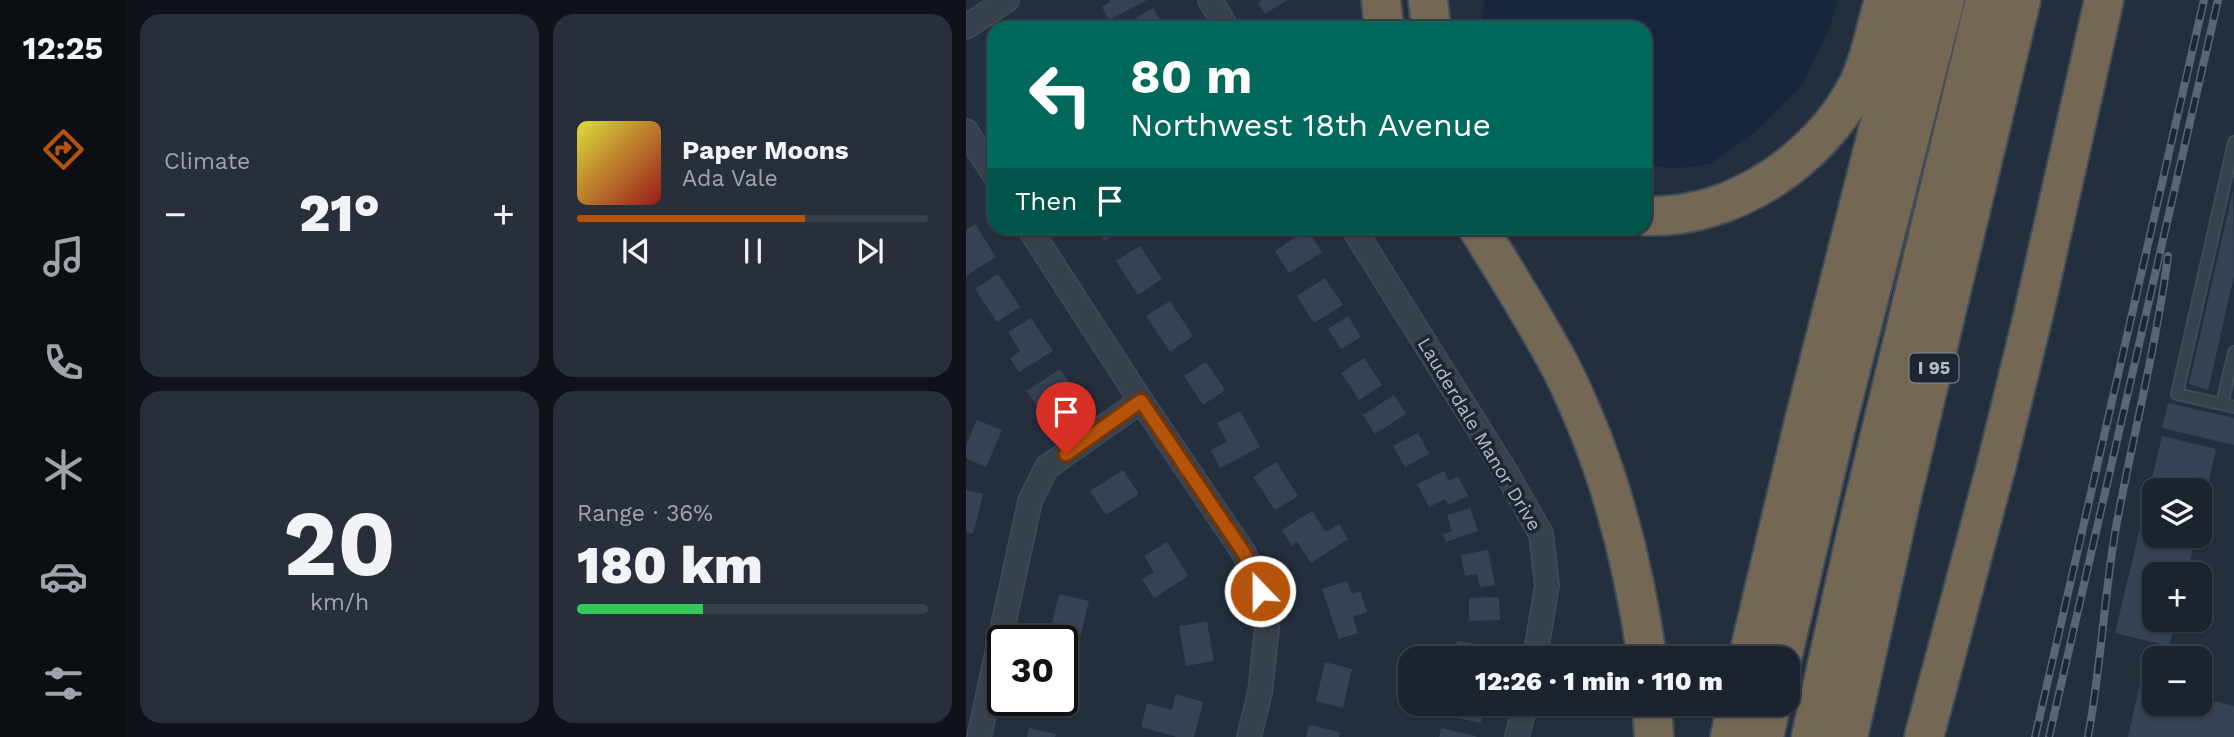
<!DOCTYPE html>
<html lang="en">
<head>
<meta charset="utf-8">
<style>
	body { margin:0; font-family:"Work Sans",sans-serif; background:#282f3a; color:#f1f3f6; height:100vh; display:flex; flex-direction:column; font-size:26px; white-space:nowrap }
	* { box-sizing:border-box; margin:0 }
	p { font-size:23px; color:#a0a4aa }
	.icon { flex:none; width:38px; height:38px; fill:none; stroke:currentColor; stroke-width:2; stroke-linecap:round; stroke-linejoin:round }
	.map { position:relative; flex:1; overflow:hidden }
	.details { display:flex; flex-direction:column; gap:14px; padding:14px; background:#0f1319; width:840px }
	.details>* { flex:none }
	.banner { position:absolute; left:21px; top:21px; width:665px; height:214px; border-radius:21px; box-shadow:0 2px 5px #0004,0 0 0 2px #39404a; background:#00695c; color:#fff; overflow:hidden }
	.fabs { position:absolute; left:1176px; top:478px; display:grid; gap:14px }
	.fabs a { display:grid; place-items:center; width:70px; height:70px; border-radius:14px; background:#1b232e; box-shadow:0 2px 5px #0004,0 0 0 2px #39404a; font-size:35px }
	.speed { position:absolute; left:21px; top:625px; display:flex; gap:14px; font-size:35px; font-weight:700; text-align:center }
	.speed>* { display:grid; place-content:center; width:91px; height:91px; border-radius:50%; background:#1b232e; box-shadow:0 2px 5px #0004,0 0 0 2px #39404a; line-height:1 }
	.speed .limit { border:4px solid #111; border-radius:10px; background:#fff; color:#111 }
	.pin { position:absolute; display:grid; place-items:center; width:60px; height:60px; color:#fff; margin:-72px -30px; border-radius:50% 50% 50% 0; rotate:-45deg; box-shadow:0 0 7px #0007 }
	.pin .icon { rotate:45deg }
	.me { position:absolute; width:77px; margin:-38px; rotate:338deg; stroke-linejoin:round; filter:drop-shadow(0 0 5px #0008) }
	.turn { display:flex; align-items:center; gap:24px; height:147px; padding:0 28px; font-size:32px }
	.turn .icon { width:91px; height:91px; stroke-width:2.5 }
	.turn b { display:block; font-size:49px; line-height:60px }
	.then { display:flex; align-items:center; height:66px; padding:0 28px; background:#0003; gap:14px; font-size:26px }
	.big { font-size:52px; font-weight:800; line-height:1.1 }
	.details .tile { flex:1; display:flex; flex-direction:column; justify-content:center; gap:10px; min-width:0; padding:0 24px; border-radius:21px; background:#282f3a }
	.details .dial { align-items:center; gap:0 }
	.dial b { font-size:91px; line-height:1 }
	.song { display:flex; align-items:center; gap:21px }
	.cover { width:84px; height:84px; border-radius:10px; background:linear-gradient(135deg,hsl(60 70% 55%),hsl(0 70% 35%)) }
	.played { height:7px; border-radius:4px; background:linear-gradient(90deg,#b45309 65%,#39404a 65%) }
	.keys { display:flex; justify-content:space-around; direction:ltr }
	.heat { display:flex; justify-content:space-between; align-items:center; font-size:38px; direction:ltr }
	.charge { height:10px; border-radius:5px; background:linear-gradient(90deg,#34c759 36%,#39404a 0) }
	.details .tiles { flex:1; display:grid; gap:14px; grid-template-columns:repeat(2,1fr) }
	.trip { position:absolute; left:432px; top:646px; width:402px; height:70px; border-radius:21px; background:#1b232e; box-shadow:0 2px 5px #0004,0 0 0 2px #39404a; font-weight:800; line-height:70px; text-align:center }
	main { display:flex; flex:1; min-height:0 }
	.tab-bar { display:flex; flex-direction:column; width:126px; justify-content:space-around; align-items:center; background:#0b0e12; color:#a0a4aa }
	.tab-bar .icon { width:49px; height:49px }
	.tab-bar .current { color:#b45309 }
	.tab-bar b { font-size:32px; color:#f1f3f6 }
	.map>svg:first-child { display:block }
</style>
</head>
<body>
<main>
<nav class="tab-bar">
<b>12:25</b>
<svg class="icon current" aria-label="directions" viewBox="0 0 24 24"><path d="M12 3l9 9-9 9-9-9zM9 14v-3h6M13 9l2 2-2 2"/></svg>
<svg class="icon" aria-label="music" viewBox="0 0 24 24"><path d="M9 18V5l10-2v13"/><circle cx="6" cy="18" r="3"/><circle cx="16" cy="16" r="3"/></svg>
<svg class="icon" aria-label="phone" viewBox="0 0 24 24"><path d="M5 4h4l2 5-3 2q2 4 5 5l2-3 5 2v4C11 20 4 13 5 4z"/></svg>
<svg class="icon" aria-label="climate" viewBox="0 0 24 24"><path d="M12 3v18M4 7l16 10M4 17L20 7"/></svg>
<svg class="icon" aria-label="car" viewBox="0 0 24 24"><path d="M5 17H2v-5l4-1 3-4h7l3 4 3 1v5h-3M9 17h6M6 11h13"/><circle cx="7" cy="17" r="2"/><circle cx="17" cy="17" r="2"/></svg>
<svg class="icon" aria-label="filters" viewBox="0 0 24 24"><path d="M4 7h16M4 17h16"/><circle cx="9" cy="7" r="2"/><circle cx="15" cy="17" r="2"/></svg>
</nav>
<section class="details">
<div class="tiles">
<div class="tile"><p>Climate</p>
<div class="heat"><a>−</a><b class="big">21°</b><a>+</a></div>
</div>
<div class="tile">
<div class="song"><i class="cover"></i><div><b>Paper Moons</b><p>Ada Vale</p></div></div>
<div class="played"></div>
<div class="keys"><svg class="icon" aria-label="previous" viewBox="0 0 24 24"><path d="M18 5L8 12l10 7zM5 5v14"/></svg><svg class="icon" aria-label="pause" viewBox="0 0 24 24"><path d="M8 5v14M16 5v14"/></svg><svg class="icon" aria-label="next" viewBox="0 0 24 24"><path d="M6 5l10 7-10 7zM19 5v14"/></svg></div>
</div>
<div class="tile dial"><b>20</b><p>km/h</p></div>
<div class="tile"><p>Range · 36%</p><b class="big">180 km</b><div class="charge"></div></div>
</div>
</section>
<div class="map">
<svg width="1268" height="737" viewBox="0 0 1268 737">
	<rect width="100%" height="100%" fill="#242f3e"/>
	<path fill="#17263c" d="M519,0H872L865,24L837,84L789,132L744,164L705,169L679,163V28H519L516,19Z"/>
	<g fill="#364354">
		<path d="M143,0H181L143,20L136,7L144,2Z"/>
		<path d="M297,0H321L299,14L292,3Z"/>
		<path d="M187,8L199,28H171L166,20Z"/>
		<path d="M1267,190L1268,276L1242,390L1223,384Z"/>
		<path d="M9,224L30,257L0,276V230Z"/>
		<path d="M130,228H159L138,241Z"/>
		<path d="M335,233L338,238L344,234L356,252L323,273L309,251Z"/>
		<path d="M174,246L196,279L172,295L150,261Z"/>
		<path d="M32,274L54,307L31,322L9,289Z"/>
		<path d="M359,278L377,305L348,323L331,296Z"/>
		<path d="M204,301L227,336L204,352L180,316Z"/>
		<path d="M382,316L395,337L375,349L362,329Z"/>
		<path d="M65,318L87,351L53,372L44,358L54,351L42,332Z"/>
		<path d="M398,358L416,385L393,400L375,373Z"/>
		<path d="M240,362L259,390L237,405L218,376Z"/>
		<path d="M94,369L110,392L76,414L61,391Z"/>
		<path d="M428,395L440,414L409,434L397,415Z"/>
		<path d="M1202,403L1268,418V445L1196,428Z"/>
		<path d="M274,411L294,447L254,468L245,450L261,442L251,423Z"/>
		<path d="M11,420L36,430L20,467L0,458V445Z"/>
		<path d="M452,433L463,454L439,467L427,446Z"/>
		<path d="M1196,436L1250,449L1235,514L1234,490H1188V536H1230L1221,574H1188V620H1210L1203,646L1149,633Z"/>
		<path d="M310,462L332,496L309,510L287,477Z"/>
		<path d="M157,470L173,494L140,515L124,491Z"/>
		<path d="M478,471L483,481L492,476L502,496L482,505L479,499L463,507L451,484Z"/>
		<path d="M0,490L17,494L7,534L0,532Z"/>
		<path d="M504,508L512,531L480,542L477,534L486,531L481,515Z"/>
		<path d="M346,511L360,532L373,524L382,539L345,563L331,542L326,546L316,530Z"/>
		<path d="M201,542L222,576L188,598L176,579L188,572L178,556Z"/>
		<path d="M522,550L529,585L514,587L511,574L499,576L495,555Z"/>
		<path d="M381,581L386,594L394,591L401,612L387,617L392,633L373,639L356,589Z"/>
		<path d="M93,594L123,601L111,651L96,647V640H82Z"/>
		<path d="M533,597L534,620L503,621V598Z"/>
		<path d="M241,622L248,661L220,666L213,626Z"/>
		<path d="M491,641L530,647L529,658H488Z"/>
		<path d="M359,662L386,669L377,708L350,701Z"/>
		<path d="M96,669L105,671L99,695L113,699L108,714L68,704L69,700H96Z"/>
		<path d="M1174,684L1188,688V704H1234V698L1268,706V737H1162Z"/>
		<path d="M210,694L237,702L228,737H211L175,727L181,703L206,710Z"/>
		<path d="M478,704H511L510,708L518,710L515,723L476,715Z"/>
		<path d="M343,725L374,732L373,737H340Z"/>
		<path d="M63,728L90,734L89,737H61Z"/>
		<path d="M475,728L510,736V737H473Z"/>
	</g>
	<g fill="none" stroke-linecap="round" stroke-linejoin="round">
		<defs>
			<g id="lane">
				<path d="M1268,142L1211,394L1268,407"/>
				<path d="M1256,404L1268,352"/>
			</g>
			<g id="street">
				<path d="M244,0L261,28"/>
				<path d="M0,27L41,0"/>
				<path d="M0,131L28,174"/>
				<path d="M63,228L175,401L278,553L294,591L301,628L294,692L283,737"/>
				<path d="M387,228L541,474L575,534L581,585L569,658"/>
				<path d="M13,737L64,501L81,467L175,401"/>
				<path d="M551,737L559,704"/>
			</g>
			<g id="highway">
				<path d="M415,0L418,28"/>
				<path d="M462,0L465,28"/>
				<path d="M679,216C767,219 854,160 893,83C905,57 910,27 918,0"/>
				<path d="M512,228C540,273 569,319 594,366C640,456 667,558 681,658"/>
				<path d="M782,658L838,422L945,0"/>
				<path d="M816,658L870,427L979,0"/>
				<path d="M686,704L688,737"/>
				<path d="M764,737L771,704"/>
				<path d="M798,737L805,704"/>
				<path d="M845,737L890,535L1019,0"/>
				<path d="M882,737L934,504L1055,0"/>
				<path d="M958,737L1031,463L1068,312L1138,0"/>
			</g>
		</defs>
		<use href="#lane" stroke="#414a57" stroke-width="14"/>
		<use href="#street" stroke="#414a57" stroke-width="26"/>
		<use href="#highway" stroke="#434c59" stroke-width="42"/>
		<use href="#lane" stroke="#38414e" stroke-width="10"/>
		<use href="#street" stroke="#38414e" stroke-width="23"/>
		<use href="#highway" stroke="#746855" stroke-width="38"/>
		<defs>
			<g id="rail">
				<path d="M1069,737L1238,0"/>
				<path d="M1083,737L1252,0"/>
				<path d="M1122,737C1135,667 1138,596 1150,527C1167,436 1190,347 1202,256"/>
			</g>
		</defs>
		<use href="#rail" stroke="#5a6575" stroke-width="8"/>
		<use href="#rail" stroke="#1d2633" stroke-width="5" stroke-dasharray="16" stroke-linecap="butt"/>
	</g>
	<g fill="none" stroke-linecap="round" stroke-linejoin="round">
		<defs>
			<path id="route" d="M100,454L175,401L278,553L294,591"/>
		</defs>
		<use href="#route" stroke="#753606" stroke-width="18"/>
		<use href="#route" stroke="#b45309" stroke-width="12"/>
	</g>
	<g text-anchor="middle" stroke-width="7" stroke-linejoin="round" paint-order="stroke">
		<rect fill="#1d2633" stroke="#878f9c" stroke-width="2" x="943.5" y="353.5" width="49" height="29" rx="5"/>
		<g font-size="18" font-weight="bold" fill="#b4bcc9">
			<text x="968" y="374">I 95</text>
		</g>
		<g font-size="19" fill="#b4bcc9" stroke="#1d2633">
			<text transform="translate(514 434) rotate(59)" y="7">Lauderdale Manor Drive</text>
		</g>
	</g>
</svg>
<div class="fabs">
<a><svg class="icon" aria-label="layers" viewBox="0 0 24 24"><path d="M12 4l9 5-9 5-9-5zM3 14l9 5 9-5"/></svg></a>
<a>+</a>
<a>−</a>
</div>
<div class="speed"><div class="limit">30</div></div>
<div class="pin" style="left:100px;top:454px;background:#d93025"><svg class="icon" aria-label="arrive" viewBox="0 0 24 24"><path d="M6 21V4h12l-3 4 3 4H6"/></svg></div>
<svg class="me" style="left:294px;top:591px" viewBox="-20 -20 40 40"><circle r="17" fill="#b45309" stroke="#fff" stroke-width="3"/><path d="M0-11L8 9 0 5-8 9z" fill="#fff"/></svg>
<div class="trip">12:26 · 1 min · 110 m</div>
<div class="banner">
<div class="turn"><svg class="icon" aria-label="left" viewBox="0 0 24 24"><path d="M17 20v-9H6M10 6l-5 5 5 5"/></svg><div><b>80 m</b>Northwest 18th Avenue</div></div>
<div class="then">Then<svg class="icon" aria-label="arrive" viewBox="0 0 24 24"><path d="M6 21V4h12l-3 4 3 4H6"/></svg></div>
</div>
</div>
</main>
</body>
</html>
